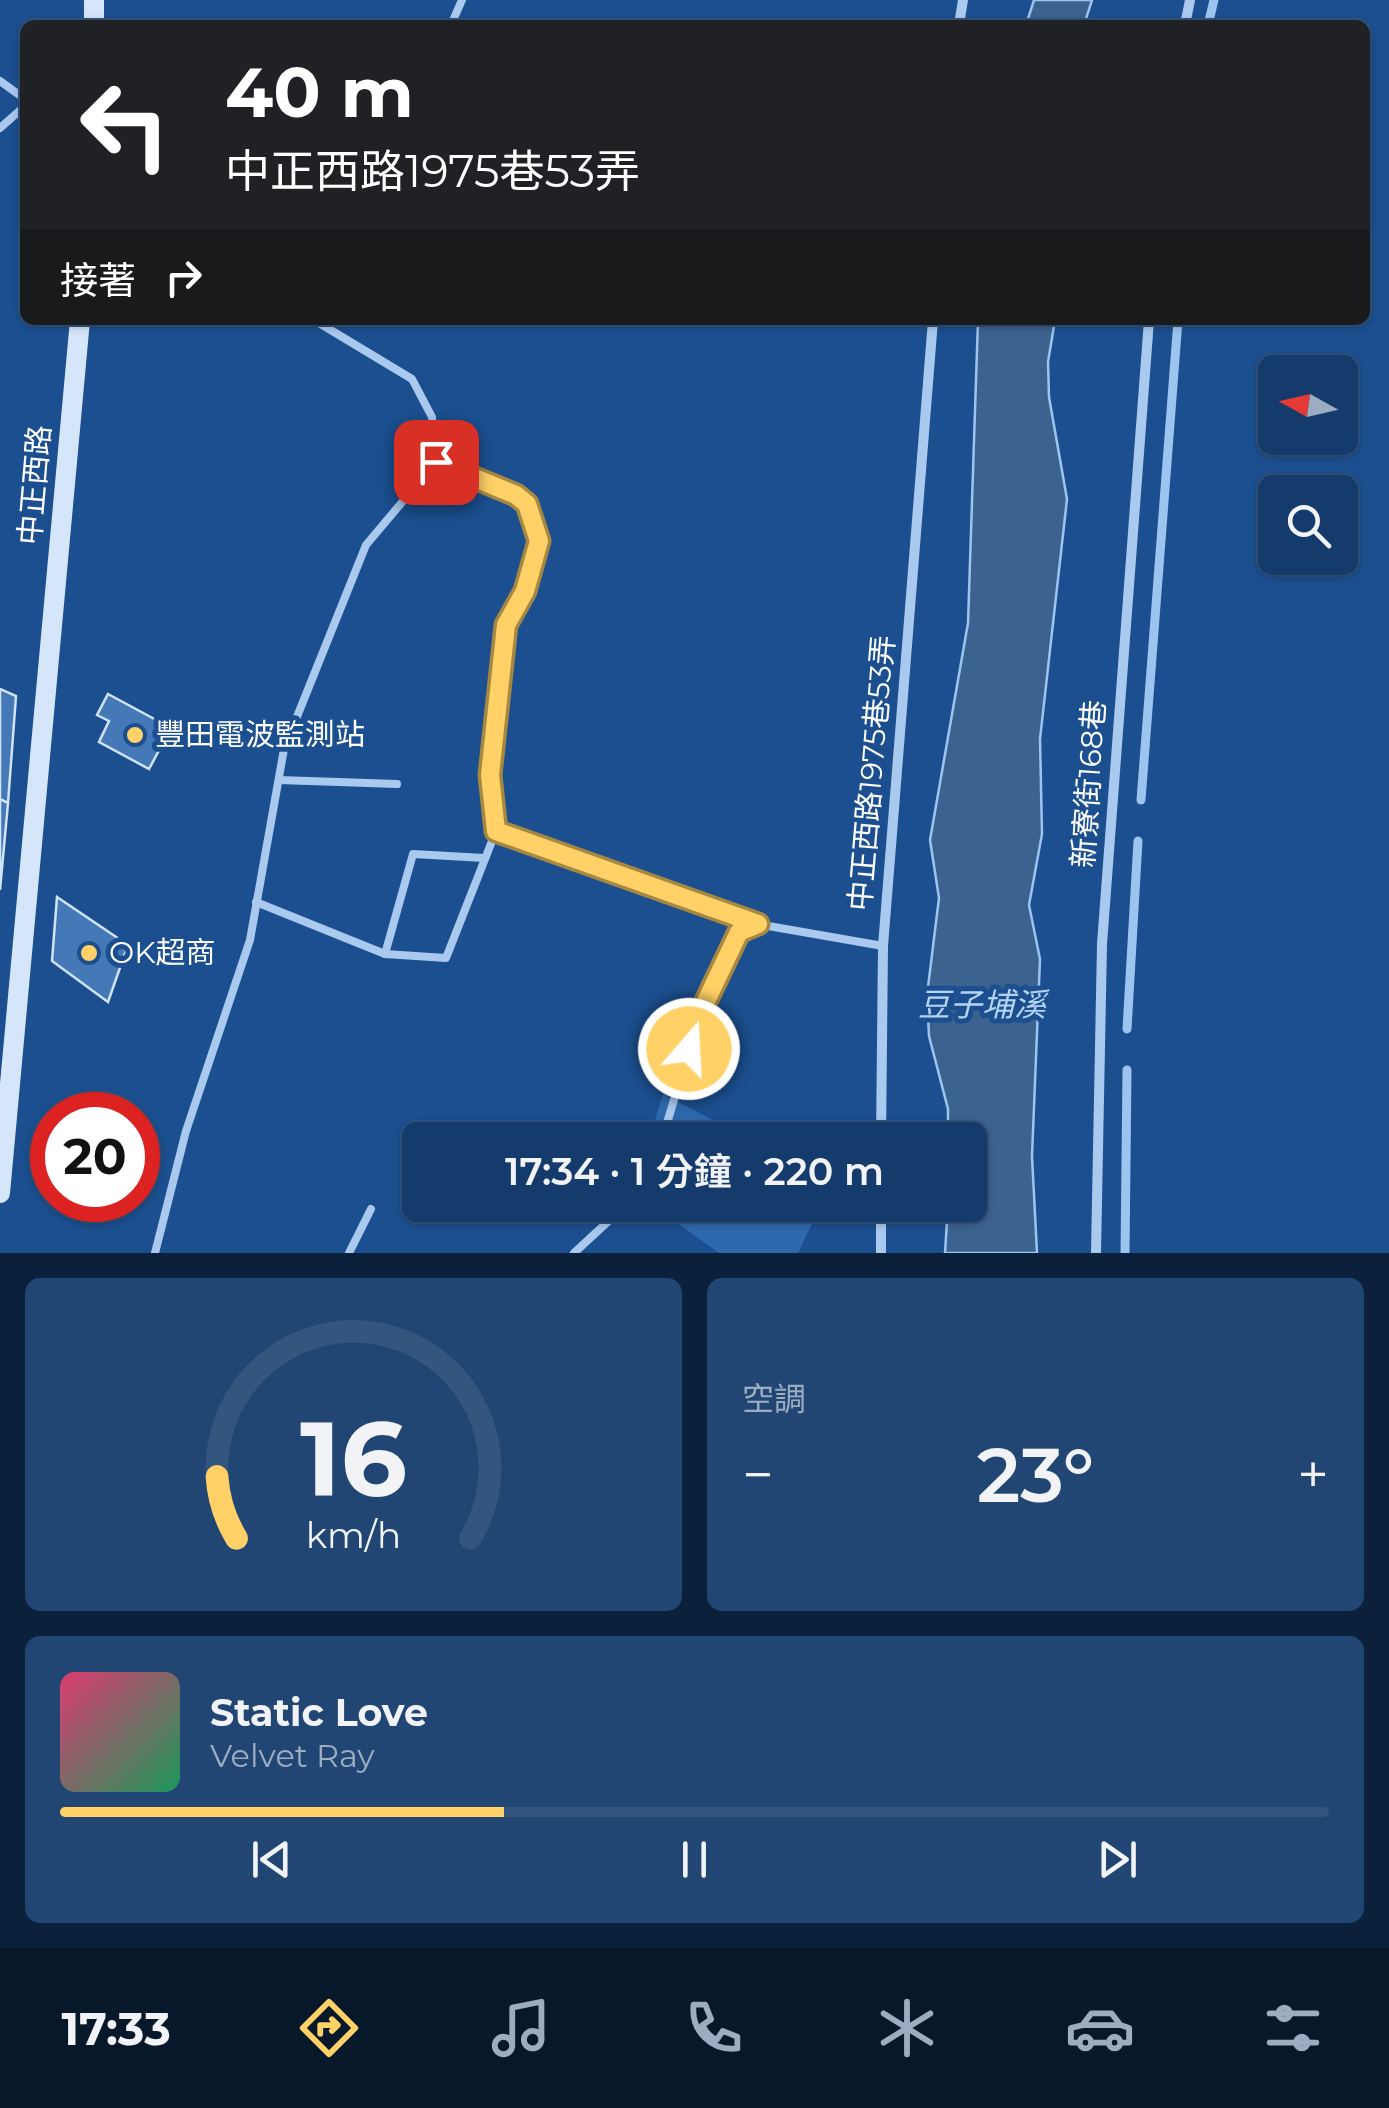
<!DOCTYPE html>
<html lang="zh-TW">
<head>
<meta charset="utf-8">
<style>
	body { margin:0; font-family:Montserrat,"Noto Sans TC",sans-serif; background:#214673; color:#f1f3f6; height:100vh; display:flex; flex-direction:column; font-size:38px; white-space:nowrap }
	* { box-sizing:border-box; margin:0 }
	p { font-size:32px; color:#9dadc1 }
	.icon { flex:none; width:55px; height:55px; fill:none; stroke:currentColor; stroke-width:2; stroke-linecap:round; stroke-linejoin:round }
	.map { position:relative; height:1253px; overflow:hidden }
	.sheet { display:flex; flex-direction:column; gap:25px; padding:25px; background:#0b203b; flex:1 }
	.sheet>* { flex:none }
	.guide { position:absolute; left:20px; top:20px; width:1350px; height:305px; border-radius:15px; box-shadow:0 2px 8px #0004,0 0 0 2px #33557e; background:#202124; color:#fff; overflow:hidden }
	.needle { width:65px; rotate:278deg }
	.fabs { position:absolute; left:1258px; top:355px; display:grid; gap:20px }
	.fabs a { display:grid; place-items:center; width:100px; height:100px; border-radius:15px; background:#143b6b; box-shadow:0 2px 8px #0004,0 0 0 2px #33557e; font-size:50px }
	.speed { position:absolute; left:30px; top:1092px; display:flex; gap:20px; font-size:50px; font-weight:700; text-align:center }
	.speed>* { display:grid; place-content:center; width:130px; height:130px; border-radius:50%; background:#143b6b; box-shadow:0 2px 8px #0004,0 0 0 2px #33557e; line-height:1 }
	.speed .limit { border:15px solid #d22; background:#fff; color:#111 }
	.pin { position:absolute; display:grid; place-items:center; width:85px; height:85px; color:#fff; margin:-42px; border-radius:20px; box-shadow:0 5px 15px #0006 }
	.me { position:absolute; width:110px; margin:-55px; rotate:19deg; stroke-linejoin:round; filter:drop-shadow(0 0 8px #0008) }
	.turn { display:flex; align-items:center; gap:35px; height:210px; padding:0 40px; font-size:45px }
	.turn .icon { width:130px; height:130px; stroke-width:2.5 }
	.turn b { display:block; font-size:70px; line-height:85px }
	.then { display:flex; align-items:center; height:95px; padding:0 40px; background:#0003; gap:20px; font-size:38px }
	.big { font-size:75px; font-weight:600; line-height:1.1 }
	.sheet .tile { flex:1; display:flex; flex-direction:column; justify-content:center; gap:15px; min-width:0; padding:0 35px; border-radius:15px; background:#214673 }
	.sheet .dial { align-items:center; gap:0 }
	.dial svg { height:260px; overflow:visible; fill:none; stroke:#33557e; stroke-width:7; stroke-linecap:round; text-anchor:middle }
	.dial text { fill:#f1f3f6; stroke:none }
	.song { display:flex; align-items:center; gap:30px }
	.cover { width:120px; height:120px; border-radius:15px; background:linear-gradient(135deg,hsl(340 70% 55%),hsl(150 70% 35%)) }
	.played { height:10px; border-radius:5px; background:linear-gradient(90deg,#ffd166 35%,#33557e 35%) }
	.keys { display:flex; justify-content:space-around; direction:ltr }
	.heat { display:flex; justify-content:space-between; align-items:center; font-size:55px; direction:ltr }
	.sheet .tiles { flex:1; display:grid; gap:25px; grid-template-columns:1fr 1fr }
	.tile:last-child { grid-column:span 2 }
	.trip { position:absolute; left:402px; top:1122px; width:585px; height:100px; border-radius:15px; background:#143b6b; box-shadow:0 2px 8px #0004,0 0 0 2px #33557e; font-weight:600; line-height:100px; text-align:center }
	.tabs { display:flex; height:160px; justify-content:space-around; align-items:center; background:#08182b; color:#9dadc1 }
	.tabs .icon { width:70px; height:70px }
	.tabs .selected { color:#ffd166 }
	.tabs b { font-size:45px; color:#f1f3f6 }
	.map>svg:first-child { display:block }
</style>
</head>
<body>
<div class="map">
<svg width="1389" height="1253" viewBox="0 0 1389 1253">
	<rect width="100%" height="100%" fill="#1b4f8f"/>
	<g fill="#2e69ad">
		<path d="M663,1094L751,1140H649Z"/>
		<path d="M652,1205H821L798,1253H719Z"/>
	</g>
	<g fill="#3c6290" stroke="#9cc4f0" stroke-width="2.5">
		<path d="M1034,0H1092L1084,25H1026Z"/>
		<path d="M978,320H1055L1048,362L1049,397L1067,499L1040,739L1042,834L1029,905L1040,959L1032,1156L1037,1253H945L948,1205H970V1140H948V1109L929,1036L927,995L939,898L930,840L968,623Z"/>
	</g>
	<g fill="none" stroke-linecap="round" stroke-linejoin="round">
		<g stroke="#9cc4f0" stroke-width="9">
			<path d="M1208,25L1214,0"/>
			<path d="M1141,800L1178,320"/>
			<path d="M1127,1029L1138,841"/>
			<path d="M1125,1253L1127,1070"/>
		</g>
	</g>
	<g fill="#4478b7" stroke="#cfe3fa" stroke-width="2.5">
		<path d="M0,689L16,696L8,803L0,799Z"/>
		<path d="M108,694L171,728L149,769L99,742L109,721L97,715Z"/>
		<path d="M0,799L8,803L0,890Z"/>
		<path d="M57,897L128,945L108,1002L52,961Z"/>
	</g>
	<g fill="none" stroke-linecap="round" stroke-linejoin="round">
		<g stroke="#a9c9ee" stroke-width="8">
			<path d="M451,25L462,0"/>
			<path d="M0,81L25,99"/>
			<path d="M0,128L25,106"/>
			<path d="M314,320L412,379L432,417L436,462"/>
			<path d="M914,320L933,322"/>
			<path d="M279,780L397,784"/>
			<path d="M496,831L757,924L883,946"/>
			<path d="M256,902L385,954L413,854L484,858"/>
			<path d="M385,954L446,958L496,831L490,775L507,625L525,591L539,541L527,504L515,495L436,462"/>
			<path d="M662,1140L698,1019L739,932L757,924"/>
			<path d="M155,1253L186,1131L250,940L284,749L366,545L436,462"/>
			<path d="M349,1253L371,1209"/>
			<path d="M574,1253L626,1205"/>
		</g>
		<g stroke="#a9c9ee" stroke-width="10">
			<path d="M959,25L963,0"/>
			<path d="M1185,25L1190,0"/>
			<path d="M881,1140L883,946L933,320"/>
			<path d="M881,1253V1205"/>
			<path d="M1096,1253L1102,944L1149,320"/>
		</g>
		<g stroke="#d6e6fa" stroke-width="20">
			<path d="M94,0V25"/>
			<path d="M0,1193L80,320"/>
		</g>
	</g>
	<g fill="none" stroke-linecap="round" stroke-linejoin="round">
		<defs>
			<path id="route" d="M436,462L516,495L527,504L539,541L525,591L506,625L490,775L496,831L758,924L739,932L698,1018L689,1049"/>
		</defs>
		<use href="#route" stroke="#a68842" stroke-width="25"/>
		<use href="#route" stroke="#ffd166" stroke-width="18"/>
	</g>
	<g fill="#ffd166" stroke="#1b4f8f" stroke-width="4">
		<circle cx="135" cy="735" r="10"/>
		<circle cx="89" cy="953" r="10"/>
	</g>
	<g text-anchor="middle" stroke-width="10" stroke-linejoin="round" paint-order="stroke">
		<g font-size="30" fill="#fff" stroke="#1b4f8f">
			<text transform="translate(35 485) rotate(-85)" y="10">中正西路</text>
			<text transform="translate(872 773) rotate(-85)" y="10">中正西路1975巷53弄</text>
			<text transform="translate(1089 784) rotate(-86)" y="10">新寮街168巷</text>
		</g>
		<g font-size="30" fill="#fff" stroke="#1b4f8f" text-anchor="start">
			<text x="155" y="745">豐田電波監測站</text>
			<text x="109" y="963">OK超商</text>
		</g>
		<g font-size="32" font-style="italic" fill="#b5d3f5" stroke="#1b4f8f">
			<text x="982" y="1016">豆子埔溪</text>
		</g>
	</g>
</svg>
<div class="fabs">
<a><svg class="needle" viewBox="-14 -14 28 28"><path d="M0-13l5 13h-10z" fill="#e53935"/><path d="M0 13l5-13h-10z" fill="#9dadc1"/></svg></a>
<a><svg class="icon" aria-label="search" viewBox="0 0 24 24"><circle cx="10" cy="10" r="6"/><path d="M15 15l6 6"/></svg></a>
</div>
<div class="speed"><div class="limit">20</div></div>
<div class="pin" style="left:436px;top:462px;background:#d93025"><svg class="icon" aria-label="arrive" viewBox="0 0 24 24"><path d="M6 21V4h12l-3 4 3 4H6"/></svg></div>
<svg class="me" style="left:689px;top:1049px" viewBox="-20 -20 40 40"><circle r="17" fill="#ffd166" stroke="#fff" stroke-width="3"/><path d="M0-11L8 9 0 5-8 9z" fill="#fff"/></svg>
<div class="trip">17:34 · 1 分鐘 · 220 m</div>
<div class="guide">
<div class="turn"><svg class="icon" aria-label="left" viewBox="0 0 24 24"><path d="M17 20v-9H6M10 6l-5 5 5 5"/></svg><div><b>40 m</b>中正西路1975巷53弄</div></div>
<div class="then">接著<svg class="icon" aria-label="right" viewBox="0 0 24 24"><path d="M7 20v-9h11M14 6l5 5-5 5"/></svg></div>
</div>
</div>
<section class="sheet">
<div class="tiles">
<div class="tile dial"><svg viewBox="0 0 100 80">
<path d="M14 69A42 42 0 1 1 86 69"/>
<path d="M14 69A42 42 0 0 1 8 50" stroke="#ffd166"/>
<text x="50" y="56" font-size="32" font-weight="700">16</text>
<text x="50" y="72" font-size="11">km/h</text>
</svg></div>
<div class="tile"><p>空調</p>
<div class="heat"><a>−</a><b class="big">23°</b><a>+</a></div>
</div>
<div class="tile">
<div class="song"><i class="cover"></i><div><b>Static Love</b><p>Velvet Ray</p></div></div>
<div class="played"></div>
<div class="keys"><svg class="icon" aria-label="previous" viewBox="0 0 24 24"><path d="M18 5L8 12l10 7zM5 5v14"/></svg><svg class="icon" aria-label="pause" viewBox="0 0 24 24"><path d="M8 5v14M16 5v14"/></svg><svg class="icon" aria-label="next" viewBox="0 0 24 24"><path d="M6 5l10 7-10 7zM19 5v14"/></svg></div>
</div>
</div>
</section>
<nav class="tabs">
<b>17:33</b>
<svg class="icon selected" aria-label="directions" viewBox="0 0 24 24"><path d="M12 3l9 9-9 9-9-9zM9 14v-3h6M13 9l2 2-2 2"/></svg>
<svg class="icon" aria-label="music" viewBox="0 0 24 24"><path d="M9 18V5l10-2v13"/><circle cx="6" cy="18" r="3"/><circle cx="16" cy="16" r="3"/></svg>
<svg class="icon" aria-label="phone" viewBox="0 0 24 24"><path d="M5 4h4l2 5-3 2q2 4 5 5l2-3 5 2v4C11 20 4 13 5 4z"/></svg>
<svg class="icon" aria-label="climate" viewBox="0 0 24 24"><path d="M12 3v18M4 7l16 10M4 17L20 7"/></svg>
<svg class="icon" aria-label="car" viewBox="0 0 24 24"><path d="M5 17H2v-5l4-1 3-4h7l3 4 3 1v5h-3M9 17h6M6 11h13"/><circle cx="7" cy="17" r="2"/><circle cx="17" cy="17" r="2"/></svg>
<svg class="icon" aria-label="filters" viewBox="0 0 24 24"><path d="M4 7h16M4 17h16"/><circle cx="9" cy="7" r="2"/><circle cx="15" cy="17" r="2"/></svg>
</nav>
</body>
</html>
